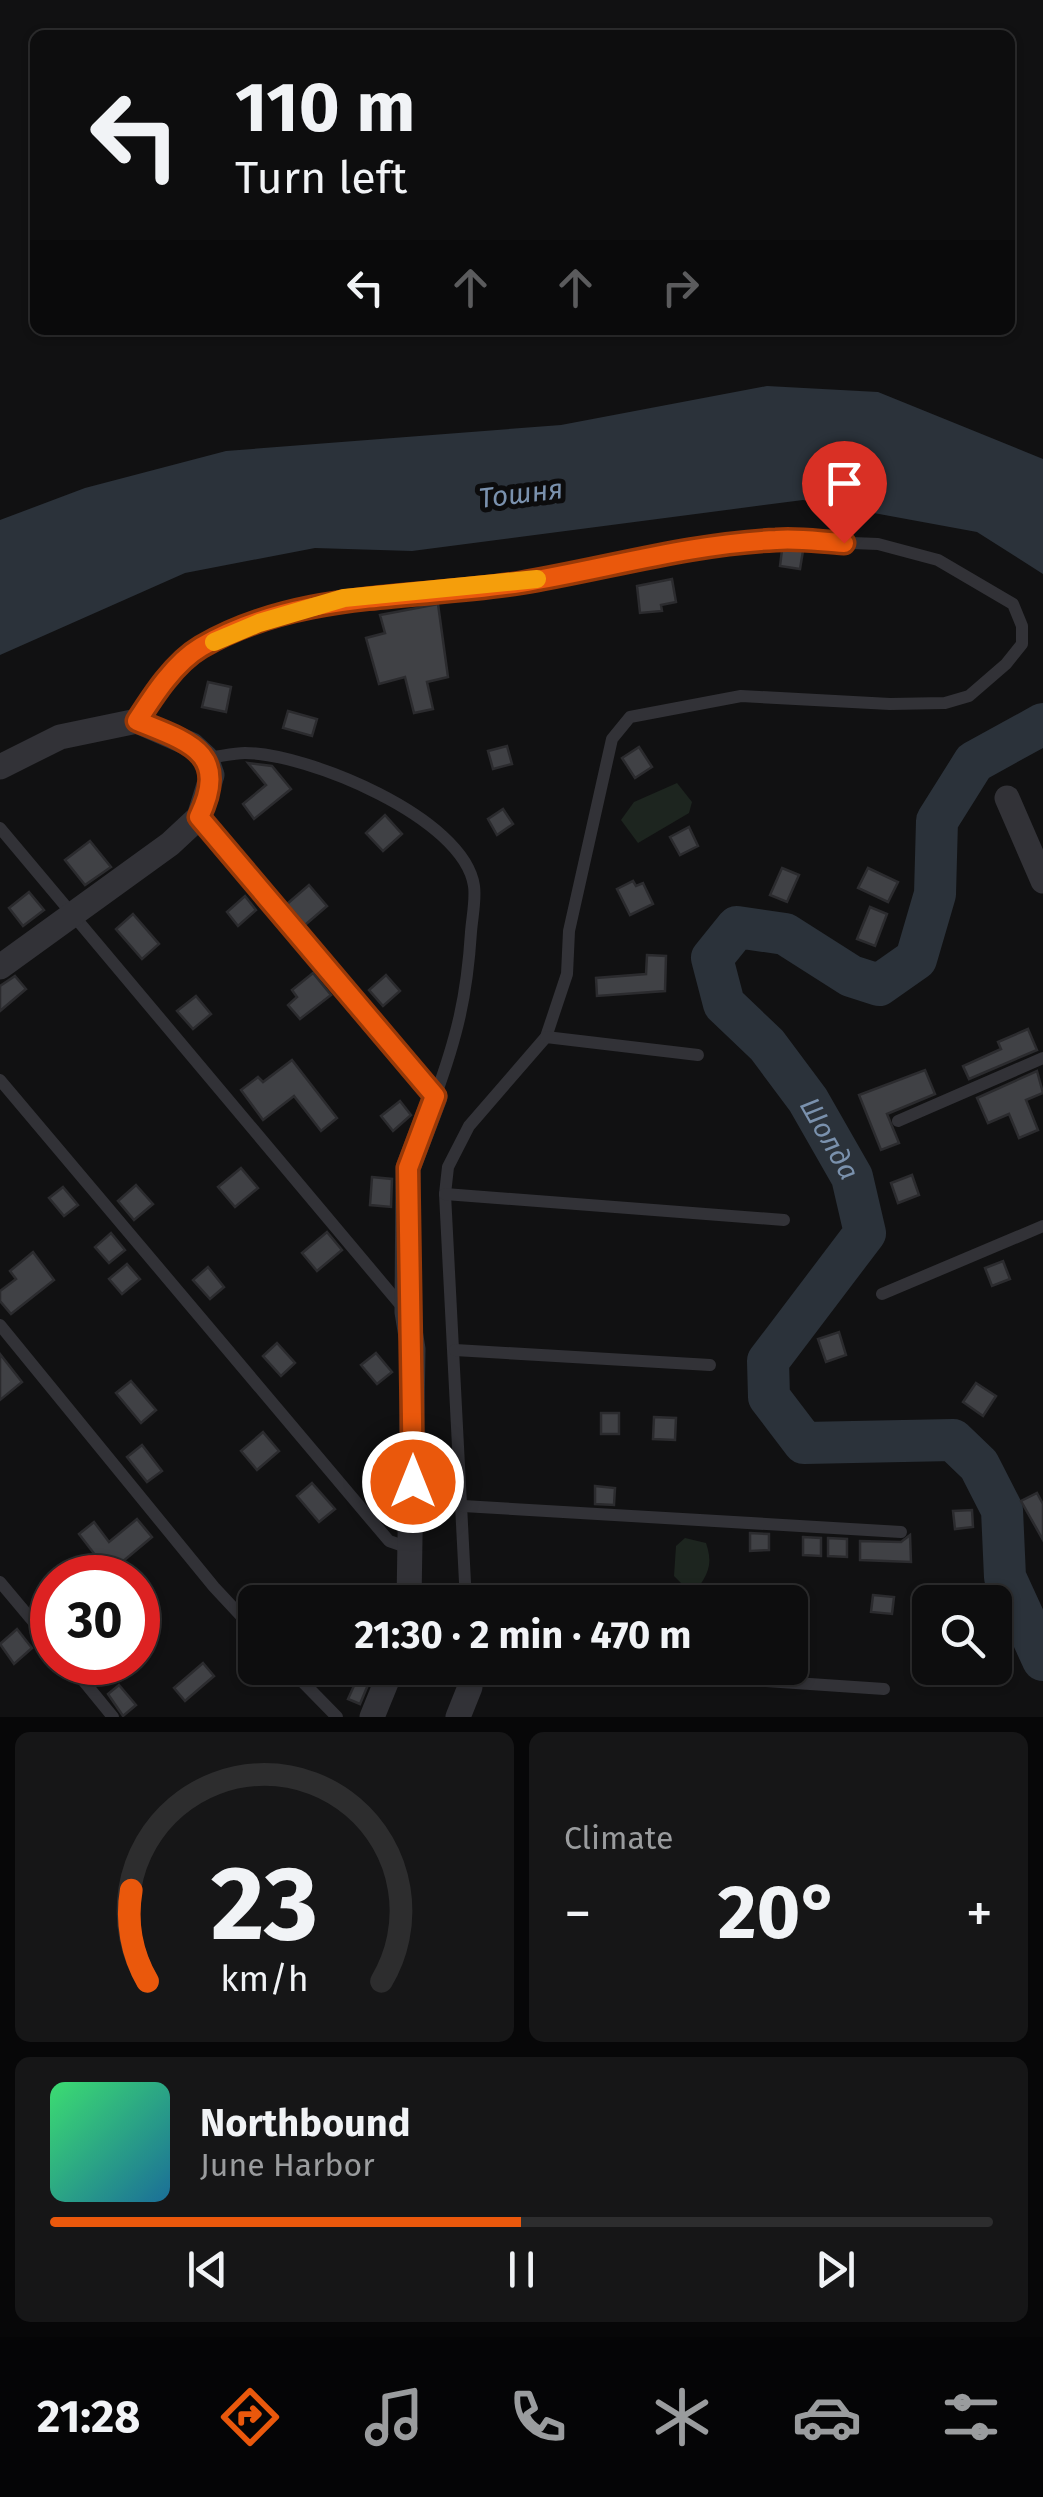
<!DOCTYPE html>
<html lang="en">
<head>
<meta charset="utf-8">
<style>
	body { margin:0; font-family:"Fira Sans",sans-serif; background:#161617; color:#f1f3f6; height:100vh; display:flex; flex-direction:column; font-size:38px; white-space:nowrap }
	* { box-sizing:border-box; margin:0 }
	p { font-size:32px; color:#9a9c9e }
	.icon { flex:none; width:55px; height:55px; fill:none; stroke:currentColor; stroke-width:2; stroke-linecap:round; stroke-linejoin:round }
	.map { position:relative; height:1717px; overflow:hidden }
	.details { display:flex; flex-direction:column; gap:15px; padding:15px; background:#070708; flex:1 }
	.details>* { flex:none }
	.top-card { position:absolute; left:30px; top:30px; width:985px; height:305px; border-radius:15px; box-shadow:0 2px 8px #0004,0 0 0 2px #2d2d2e; background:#0d0d0e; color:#f1f3f6; overflow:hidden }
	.tools { position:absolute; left:912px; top:1585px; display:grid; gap:20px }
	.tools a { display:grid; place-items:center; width:100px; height:100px; border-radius:15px; background:#0d0d0e; box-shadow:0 2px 8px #0004,0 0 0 2px #2d2d2e; font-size:50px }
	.speed { position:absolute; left:30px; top:1555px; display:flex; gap:20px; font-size:50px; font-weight:700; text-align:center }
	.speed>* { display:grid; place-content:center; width:130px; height:130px; border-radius:50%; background:#0d0d0e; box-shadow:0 2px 8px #0004,0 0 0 2px #2d2d2e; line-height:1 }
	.speed .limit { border:15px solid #d22; background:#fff; color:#111 }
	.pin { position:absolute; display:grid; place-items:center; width:85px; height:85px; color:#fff; margin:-102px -42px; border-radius:50% 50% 50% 0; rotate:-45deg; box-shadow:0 0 10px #0007 }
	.pin .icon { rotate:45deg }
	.me { position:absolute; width:110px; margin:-55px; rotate:0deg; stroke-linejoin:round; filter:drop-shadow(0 0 8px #0008) }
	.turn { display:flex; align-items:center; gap:35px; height:210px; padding:0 40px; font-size:45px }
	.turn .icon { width:130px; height:130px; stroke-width:2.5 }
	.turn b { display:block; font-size:70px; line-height:85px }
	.lanes { display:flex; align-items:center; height:95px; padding:0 40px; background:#0003; justify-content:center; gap:50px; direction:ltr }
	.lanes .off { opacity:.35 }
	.big { font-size:75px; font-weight:700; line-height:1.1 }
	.details .widget { flex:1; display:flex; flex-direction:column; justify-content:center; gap:15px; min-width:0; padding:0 35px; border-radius:15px; background:#161617 }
	.details .dial { align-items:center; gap:0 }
	.dial svg { height:260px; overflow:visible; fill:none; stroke:#2d2d2e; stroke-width:7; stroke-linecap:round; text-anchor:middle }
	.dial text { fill:#f1f3f6; stroke:none }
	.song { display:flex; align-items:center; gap:30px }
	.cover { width:120px; height:120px; border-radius:15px; background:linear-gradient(135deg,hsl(140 70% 55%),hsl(200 70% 35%)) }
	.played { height:10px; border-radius:5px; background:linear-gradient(90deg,#ea580c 50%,#2d2d2e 50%) }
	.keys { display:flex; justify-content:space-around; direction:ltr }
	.heat { display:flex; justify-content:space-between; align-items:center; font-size:55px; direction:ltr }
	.details .tiles { flex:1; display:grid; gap:15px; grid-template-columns:1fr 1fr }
	.widget:last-child { grid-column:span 2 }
	.trip { position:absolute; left:238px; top:1585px; width:570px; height:100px; border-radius:15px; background:#0d0d0e; box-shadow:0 2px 8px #0004,0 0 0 2px #2d2d2e; font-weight:700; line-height:100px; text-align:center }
	.tabs { display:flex; height:160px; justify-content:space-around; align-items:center; background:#050506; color:#9a9c9e }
	.tabs .icon { width:70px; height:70px }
	.tabs .on { color:#ea580c }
	.tabs b { font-size:45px; color:#f1f3f6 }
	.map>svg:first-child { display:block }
</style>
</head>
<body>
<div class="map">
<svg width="1043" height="1717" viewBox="0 0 1043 1717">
	<rect width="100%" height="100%" fill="#111112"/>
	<g fill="#1d251f">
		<path d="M677,783L692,802L689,813L638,843L621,820L634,802Z"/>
		<path d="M685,1538L706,1543C712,1561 710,1570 700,1585H683L674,1576L676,1546Z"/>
	</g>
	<path fill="#2b323a" d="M767,386L878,392L1043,459V574L977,532L803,500L412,551L315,548L185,573L0,655V520L85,488L226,451L561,425Z"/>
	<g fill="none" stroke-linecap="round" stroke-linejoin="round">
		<path stroke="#2b323a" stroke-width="42" id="s1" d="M1043,724L974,762L937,821L935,894L916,959L879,985L851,976L785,934L737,927L712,958L724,1004L767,1045L808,1100L852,1177L865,1233L768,1361L769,1397L804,1443L953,1440L979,1465L1002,1510L1005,1577L1043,1660"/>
	</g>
	<g fill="#404145" stroke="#2b2b2e" stroke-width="2.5">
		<path d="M782,550L803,551L800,569L780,566Z"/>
		<path d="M672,579L676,602L661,605L662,611L640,613L637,586Z"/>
		<path d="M438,604L448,677L427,682L433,709L414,713L405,677L379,684L366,638L385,633L380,615Z"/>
		<path d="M208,682L231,687L226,712L202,707Z"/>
		<path d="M288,711L317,719L312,736L283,728Z"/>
		<path d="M507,746L512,764L493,769L488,751Z"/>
		<path d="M639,747L652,767L635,778L622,758Z"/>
		<path d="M248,763L272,766L291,789L254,819L243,804L266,785Z"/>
		<path d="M503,809L513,824L497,835L488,819Z"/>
		<path d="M385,815L402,834L383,851L366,833Z"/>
		<path d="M689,827L698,846L680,855L670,837Z"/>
		<path d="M90,841L111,867L85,885L65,860Z"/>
		<path d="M782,868L799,875L787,902L770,895Z"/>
		<path d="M868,868L898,882L888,902L858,888Z"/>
		<path d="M633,881L636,886L643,883L653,904L630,915L617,889Z"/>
		<path d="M309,885L327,906L305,925L287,904Z"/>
		<path d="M29,892L44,910L23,926L9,908Z"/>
		<path d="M245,896L256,910L238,926L227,912Z"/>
		<path d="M870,907L887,914L875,946L857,939Z"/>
		<path d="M133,914L159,944L142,959L116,929Z"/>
		<path d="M647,955L666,956L665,991L597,996L596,978L646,974Z"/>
		<path d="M313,973L331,995L300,1019L288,1005L297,997L292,990Z"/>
		<path d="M386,975L400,991L383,1006L369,990Z"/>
		<path d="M15,976L26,989L0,1011V986Z"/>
		<path d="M196,996L211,1014L193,1029L177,1011Z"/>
		<path d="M1028,1029L1037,1050L969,1079L963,1066L1001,1049L998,1042Z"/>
		<path d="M292,1060L337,1118L321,1131L294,1096L263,1120L241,1090L258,1077L263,1082Z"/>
		<path d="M925,1070L935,1094L887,1114L899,1143L881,1150L859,1095Z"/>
		<path d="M1037,1071L1043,1093L1026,1100L1038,1130L1019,1138L1009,1114L988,1123L977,1098Z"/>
		<path d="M400,1101L411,1115L393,1131L381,1116Z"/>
		<path d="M241,1168L258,1188L235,1207L218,1187Z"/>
		<path d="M912,1175L919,1195L898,1203L891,1183Z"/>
		<path d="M372,1177L392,1179L391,1207L370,1205Z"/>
		<path d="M136,1185L153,1204L134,1220L118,1201Z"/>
		<path d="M63,1187L78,1205L64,1216L49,1198Z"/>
		<path d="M327,1232L342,1250L317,1271L302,1253Z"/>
		<path d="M111,1233L125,1250L109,1263L95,1247Z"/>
		<path d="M33,1252L54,1280L11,1314L0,1301V1291L16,1279L10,1271Z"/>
		<path d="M1003,1261L1010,1279L992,1286L985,1268Z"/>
		<path d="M127,1264L140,1279L122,1294L109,1279Z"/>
		<path d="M208,1267L224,1287L210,1299L193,1280Z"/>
		<path d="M839,1332L846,1355L826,1362L818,1339Z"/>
		<path d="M277,1343L295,1363L281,1376L263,1356Z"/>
		<path d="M376,1353L392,1372L377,1384L361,1365Z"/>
		<path d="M0,1354L22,1382L0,1400Z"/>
		<path d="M131,1381L156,1410L141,1423L116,1393Z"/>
		<path d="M976,1383L996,1396L983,1416L963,1402Z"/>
		<rect x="601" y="1413" width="18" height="21"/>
		<path d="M654,1417L676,1418L675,1440L653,1439Z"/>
		<path d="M263,1432L279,1451L257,1470L241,1451Z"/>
		<path d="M142,1445L162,1471L147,1482L127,1457Z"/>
		<path d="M384,1469L395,1486L394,1497L381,1506L365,1481Z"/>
		<path d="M312,1483L335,1509L319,1522L297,1496Z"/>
		<path d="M595,1486L615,1488L614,1505L595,1504Z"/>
		<path d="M1037,1493L1043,1504V1540L1021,1501Z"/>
		<path d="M972,1510L973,1527L955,1529L953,1511Z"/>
		<path d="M137,1519L152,1537L109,1573L79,1534L94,1522L109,1542Z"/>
		<path d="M750,1533L769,1534V1550L750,1551Z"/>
		<path d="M910,1535L911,1562L860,1560V1541L901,1542Z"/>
		<path d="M803,1537L821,1538V1556L803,1555Z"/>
		<path d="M828,1538L847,1539V1557L828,1556Z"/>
		<path d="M873,1595L894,1597L892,1614L871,1612Z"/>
		<path d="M17,1629L32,1648L14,1664L0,1644Z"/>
		<path d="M203,1663L214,1676L185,1701L174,1688Z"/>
		<path d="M362,1668H375L360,1704L348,1699Z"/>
		<path d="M119,1685L136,1705L123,1716L108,1694Z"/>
	</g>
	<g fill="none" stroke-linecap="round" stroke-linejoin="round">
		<g stroke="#323237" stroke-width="12">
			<path d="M137,721L157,689L199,648L259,623L344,599L518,583L646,557L776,540L878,544L938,560L1013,604L1022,626V644L1006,664L969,696L945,703L890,704L741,696L630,717L612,739L569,931L567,974L546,1037L469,1126L448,1167L445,1194L466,1602"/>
			<path d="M199,817L435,1097C457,1037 467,996 471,932C472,918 476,900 474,886C464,817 306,753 245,753C232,753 219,757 206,758"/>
			<path d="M0,828L404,1309"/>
			<path d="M546,1037L698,1055"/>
			<path d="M0,1080L389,1541L412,1549"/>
			<path d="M898,1121L1043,1058"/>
			<path d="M445,1194L784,1220"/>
			<path d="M882,1294L1043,1226"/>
			<path d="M0,1325L214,1587L255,1631"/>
			<path d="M455,1350L710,1365"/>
			<path d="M463,1506L901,1532"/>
			<path d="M0,1582L52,1644"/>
			<path d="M68,1662L113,1717"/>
			<path d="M289,1668L337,1717"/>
			<path d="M571,1668L884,1689"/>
			<path d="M469,1678L518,1668"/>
		</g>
		<g stroke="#323237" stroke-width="25">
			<path d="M0,767L60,737L137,721L192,745L206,758L212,775L199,817L170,844L0,967"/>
			<path d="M1007,798L1043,881"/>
			<path d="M409,1602L413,1349L407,1312L408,1168L435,1097"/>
			<path d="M372,1717L392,1668"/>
			<path d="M458,1717L470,1687L469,1668"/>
		</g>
	</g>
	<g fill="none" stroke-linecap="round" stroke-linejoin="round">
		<defs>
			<path id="route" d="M413,1482L408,1168L435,1096L199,817C230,753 189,742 137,721C153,696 174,663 201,647C299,590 413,600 520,583C605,569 689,544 776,540C798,538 822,542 844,543"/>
		</defs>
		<use href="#route" stroke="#983908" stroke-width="25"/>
		<use href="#route" stroke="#ea580c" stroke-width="18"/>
		<path stroke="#f59e0b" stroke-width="18" d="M214,642L259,623L344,598L537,579"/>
	</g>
	<g text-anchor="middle" stroke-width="10" stroke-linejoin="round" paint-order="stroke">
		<g font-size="28" font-style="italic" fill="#7a91ad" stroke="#0c0c0d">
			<text transform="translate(521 493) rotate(-7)" y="10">Тошня</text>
			<text dy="10" stroke="none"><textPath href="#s1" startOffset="750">Шолда</textPath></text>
		</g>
	</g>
</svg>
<div class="tools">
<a><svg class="icon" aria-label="search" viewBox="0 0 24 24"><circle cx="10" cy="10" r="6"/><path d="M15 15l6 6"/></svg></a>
</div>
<div class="speed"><div class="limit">30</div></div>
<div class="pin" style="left:844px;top:543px;background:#d93025"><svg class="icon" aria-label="arrive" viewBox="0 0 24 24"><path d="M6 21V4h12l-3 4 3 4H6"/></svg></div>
<svg class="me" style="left:413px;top:1482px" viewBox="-20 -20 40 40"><circle r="17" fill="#ea580c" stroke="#fff" stroke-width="3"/><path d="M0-11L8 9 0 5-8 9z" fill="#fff"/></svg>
<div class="trip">21:30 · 2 min · 470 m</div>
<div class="top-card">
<div class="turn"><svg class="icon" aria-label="left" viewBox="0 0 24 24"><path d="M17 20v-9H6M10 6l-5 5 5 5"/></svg><div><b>110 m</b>Turn left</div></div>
<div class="lanes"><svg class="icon" aria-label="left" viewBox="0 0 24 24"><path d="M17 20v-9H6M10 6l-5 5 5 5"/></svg><svg class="icon off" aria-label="ahead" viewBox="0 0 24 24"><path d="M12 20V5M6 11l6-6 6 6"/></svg><svg class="icon off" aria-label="ahead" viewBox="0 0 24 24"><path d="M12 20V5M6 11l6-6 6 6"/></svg><svg class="icon off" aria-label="right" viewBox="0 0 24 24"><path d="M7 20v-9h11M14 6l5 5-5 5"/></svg></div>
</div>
</div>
<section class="details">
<div class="tiles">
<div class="widget dial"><svg viewBox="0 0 100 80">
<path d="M14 69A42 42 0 1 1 86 69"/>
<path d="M14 69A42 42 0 0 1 9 41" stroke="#ea580c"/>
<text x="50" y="56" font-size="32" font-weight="700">23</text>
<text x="50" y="72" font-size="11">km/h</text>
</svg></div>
<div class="widget"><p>Climate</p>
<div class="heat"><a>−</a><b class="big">20°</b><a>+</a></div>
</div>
<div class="widget">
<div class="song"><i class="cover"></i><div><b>Northbound</b><p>June Harbor</p></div></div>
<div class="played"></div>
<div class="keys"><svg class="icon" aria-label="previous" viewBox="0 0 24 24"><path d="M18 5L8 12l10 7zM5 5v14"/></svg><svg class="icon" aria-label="pause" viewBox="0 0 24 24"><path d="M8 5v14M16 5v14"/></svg><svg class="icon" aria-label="next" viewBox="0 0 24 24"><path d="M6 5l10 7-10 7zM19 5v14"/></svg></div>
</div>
</div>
</section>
<nav class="tabs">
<b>21:28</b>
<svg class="icon on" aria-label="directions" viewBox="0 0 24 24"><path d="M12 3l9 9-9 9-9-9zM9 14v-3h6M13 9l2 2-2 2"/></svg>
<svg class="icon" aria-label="music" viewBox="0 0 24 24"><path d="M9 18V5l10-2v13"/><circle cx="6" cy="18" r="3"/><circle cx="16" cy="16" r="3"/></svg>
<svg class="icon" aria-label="phone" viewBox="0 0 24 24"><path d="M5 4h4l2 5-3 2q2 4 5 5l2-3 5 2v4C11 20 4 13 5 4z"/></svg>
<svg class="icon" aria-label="climate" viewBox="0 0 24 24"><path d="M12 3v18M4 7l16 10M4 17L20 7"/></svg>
<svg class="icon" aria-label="car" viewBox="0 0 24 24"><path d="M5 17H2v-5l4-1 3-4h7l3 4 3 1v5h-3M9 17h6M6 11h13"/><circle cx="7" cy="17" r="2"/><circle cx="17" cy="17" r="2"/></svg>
<svg class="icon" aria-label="filters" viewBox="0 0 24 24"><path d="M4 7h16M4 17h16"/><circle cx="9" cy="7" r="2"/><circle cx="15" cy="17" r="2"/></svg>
</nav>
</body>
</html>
